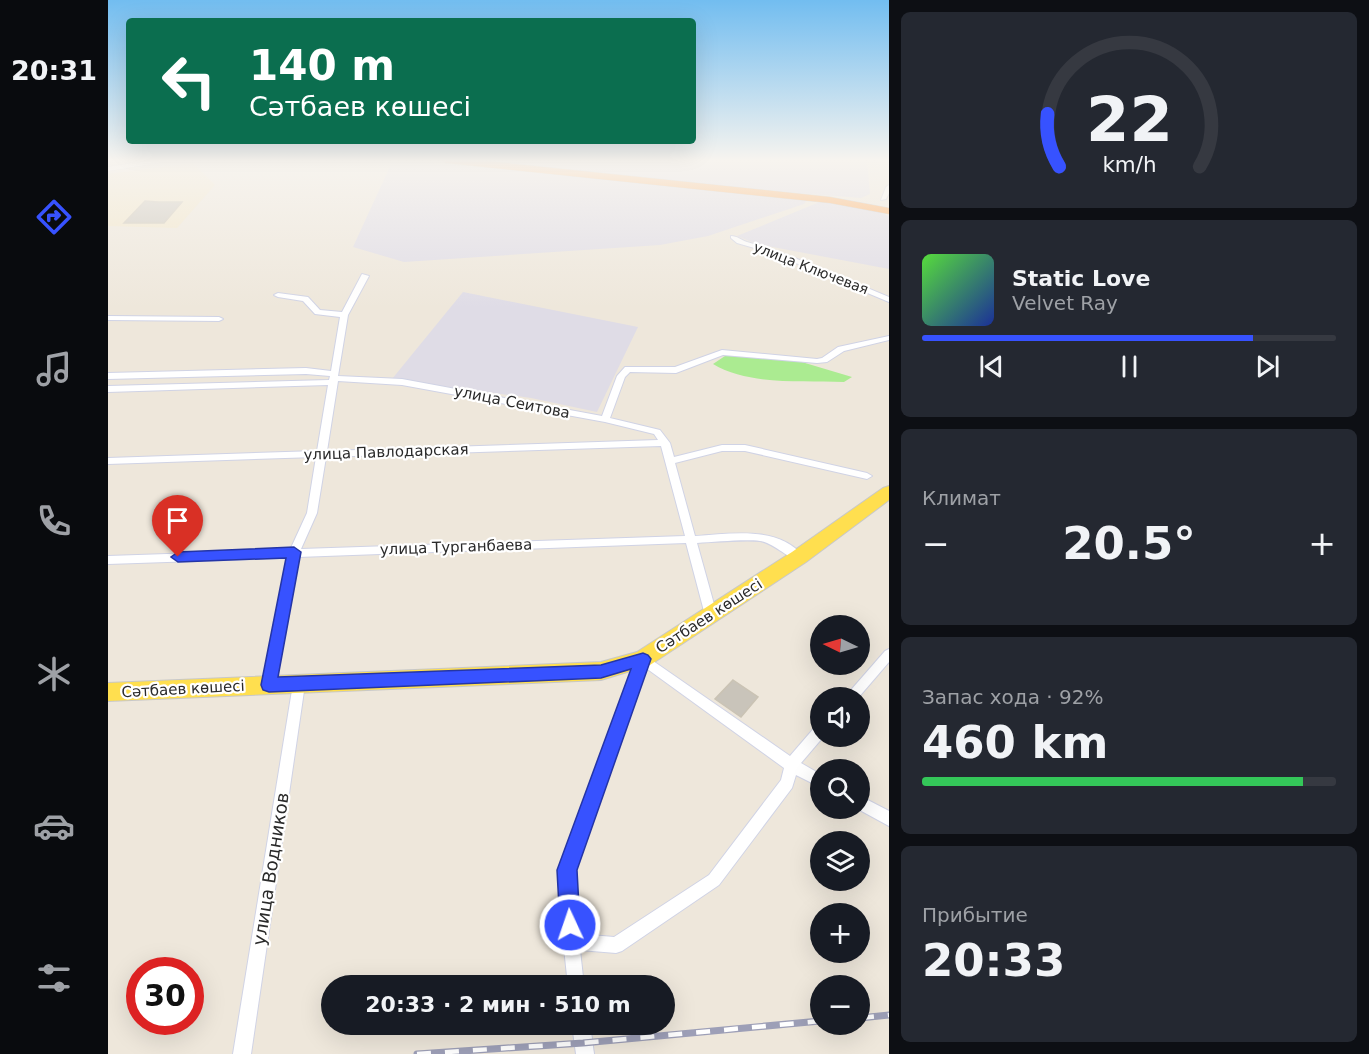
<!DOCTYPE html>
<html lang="ru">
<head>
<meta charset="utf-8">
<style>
	body { margin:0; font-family:"DejaVu Sans",sans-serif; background:#242831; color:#f1f3f6; height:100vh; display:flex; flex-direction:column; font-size:22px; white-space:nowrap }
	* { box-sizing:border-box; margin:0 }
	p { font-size:20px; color:#9ea1a6 }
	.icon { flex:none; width:33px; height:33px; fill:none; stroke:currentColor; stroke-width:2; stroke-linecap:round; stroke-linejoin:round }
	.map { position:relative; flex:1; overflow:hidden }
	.panel { display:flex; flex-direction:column; gap:12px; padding:12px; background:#0d0f14; width:480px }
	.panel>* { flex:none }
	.hud { position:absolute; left:18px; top:18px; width:570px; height:126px; border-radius:6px; box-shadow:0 6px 24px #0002; background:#0b6e4f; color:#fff; overflow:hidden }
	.needle { width:39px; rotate:275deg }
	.controls { position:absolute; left:702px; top:615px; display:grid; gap:12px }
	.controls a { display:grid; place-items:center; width:60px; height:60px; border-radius:50%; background:#171b24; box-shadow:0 6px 24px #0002; font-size:30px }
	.speed { position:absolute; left:18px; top:957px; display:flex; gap:12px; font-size:30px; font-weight:700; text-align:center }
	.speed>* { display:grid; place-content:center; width:78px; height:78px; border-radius:50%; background:#171b24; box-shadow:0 6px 24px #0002; line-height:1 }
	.speed .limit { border:9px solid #d22; background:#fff; color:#111 }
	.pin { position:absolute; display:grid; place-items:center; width:51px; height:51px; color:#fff; margin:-62px -26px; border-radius:50% 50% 50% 0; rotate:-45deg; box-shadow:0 0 6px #0007 }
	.pin .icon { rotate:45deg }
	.me { position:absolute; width:66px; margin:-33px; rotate:357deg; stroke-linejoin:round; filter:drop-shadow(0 0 4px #0008) }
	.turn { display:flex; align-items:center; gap:21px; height:126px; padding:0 24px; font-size:27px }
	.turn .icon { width:78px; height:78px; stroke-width:2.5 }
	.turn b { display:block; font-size:42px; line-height:51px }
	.big { font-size:45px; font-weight:600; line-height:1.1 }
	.panel .widget { flex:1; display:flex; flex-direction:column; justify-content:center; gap:9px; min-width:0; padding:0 21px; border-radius:9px; background:#242831 }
	.panel .dial { align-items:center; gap:0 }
	.dial svg { height:156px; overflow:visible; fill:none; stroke:#363941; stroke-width:7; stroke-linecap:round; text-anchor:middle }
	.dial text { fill:#f1f3f6; stroke:none }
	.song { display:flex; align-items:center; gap:18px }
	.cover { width:72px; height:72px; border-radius:9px; background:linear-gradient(135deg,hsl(110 70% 55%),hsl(230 70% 35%)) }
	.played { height:6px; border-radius:3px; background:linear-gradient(90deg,#3752ff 80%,#363941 80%) }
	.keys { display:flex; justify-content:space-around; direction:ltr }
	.heat { display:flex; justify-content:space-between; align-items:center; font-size:33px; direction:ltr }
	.charge { height:9px; border-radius:4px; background:linear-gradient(90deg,#34c759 92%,#363941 0) }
	.trip { position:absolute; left:213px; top:975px; width:354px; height:60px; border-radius:30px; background:#171b24; box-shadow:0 6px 24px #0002; font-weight:600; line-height:60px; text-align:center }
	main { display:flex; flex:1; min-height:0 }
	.menu { display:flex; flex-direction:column; width:108px; justify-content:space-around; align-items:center; background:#090b0e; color:#9ea1a6 }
	.menu .icon { width:42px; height:42px }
	.menu .selected { color:#3752ff }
	.menu b { font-size:27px; color:#f1f3f6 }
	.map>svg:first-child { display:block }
</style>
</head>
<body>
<main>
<nav class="menu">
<b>20:31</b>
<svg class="icon selected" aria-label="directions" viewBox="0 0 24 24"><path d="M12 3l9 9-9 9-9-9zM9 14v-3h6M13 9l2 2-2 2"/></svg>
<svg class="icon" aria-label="music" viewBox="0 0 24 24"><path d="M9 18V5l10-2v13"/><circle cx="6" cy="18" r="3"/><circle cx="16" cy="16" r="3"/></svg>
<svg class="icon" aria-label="phone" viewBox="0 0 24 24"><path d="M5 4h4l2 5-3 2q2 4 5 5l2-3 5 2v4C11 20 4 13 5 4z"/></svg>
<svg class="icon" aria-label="climate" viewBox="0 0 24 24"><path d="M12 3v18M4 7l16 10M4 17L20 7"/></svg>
<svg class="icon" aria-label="car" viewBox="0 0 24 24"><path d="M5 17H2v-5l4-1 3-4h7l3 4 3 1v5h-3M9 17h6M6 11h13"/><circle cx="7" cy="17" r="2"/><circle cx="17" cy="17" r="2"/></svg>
<svg class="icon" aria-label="filters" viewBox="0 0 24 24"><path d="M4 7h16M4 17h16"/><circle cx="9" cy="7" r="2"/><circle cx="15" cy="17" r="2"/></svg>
</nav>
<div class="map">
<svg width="781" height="1054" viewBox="0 0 781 1054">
	<rect width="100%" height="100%" fill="#eee7db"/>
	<g fill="#dfdce6">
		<path d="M285,160L438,173L699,200L696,204L600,236L552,245L296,262L245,247Z"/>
		<path d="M344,160H749L759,161L762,194L753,198L701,194Z"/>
		<path d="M714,201L755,206L781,216V269L649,244L629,236Z"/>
		<path d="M355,292L530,327L489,412L423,398L284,379Z"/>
	</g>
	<path fill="#f2e6c8" d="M85,163L107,185L69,228L0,226V174Z"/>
	<path fill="#abeb91" d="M620,354L687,360L744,377L736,382C694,380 642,386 605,364Z"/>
	<g fill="#c9c4ba" stroke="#cac3b4" stroke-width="1.5">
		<path d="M37,201L50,202H74L56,223H16Z"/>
		<path d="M625,680L650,697L633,717L607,699Z"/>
	</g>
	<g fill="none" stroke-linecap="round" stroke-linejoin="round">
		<defs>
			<g id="street">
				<path d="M781,185V193L778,199L773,200L778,187Z"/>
				<path d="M623,236C629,236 633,240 639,242C688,256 734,278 781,297V302L664,253L629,243L623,238Z"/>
				<path d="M254,274L261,276L240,315L230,376L294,379L494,416L509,376L517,367H567L614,350L709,359L714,358L730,347L781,336V340L736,351L719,362L709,363L615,355L568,373L522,372L517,377L502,418L552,430L562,443L566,457L614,445H637L759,473L764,476L759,479L637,451H614L567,463L587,536C623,534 671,525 696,557L695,560C682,562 667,543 652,541C636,539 607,542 589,543L609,615L607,618L603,620L599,618L597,615L578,543L190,557L167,685L165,689L161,690L157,689L155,685L179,558L0,564V556L182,550L199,513L208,457L0,464V458L209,451L220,385L0,392V386L221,380L222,376L198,374L0,379V373L198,368L223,371L232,317L207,314L195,301L170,297L166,295L170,293L200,297L212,310L234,312ZM230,381L294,385L497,422L546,434L550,440L219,451ZM553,446L577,536L193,549L209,513L218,457Z"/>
				<path d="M0,316L111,317L115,319L111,321L0,320Z"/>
				<path d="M781,649V662L750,698H736L777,651Z"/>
				<path d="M535,654L682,756L707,727L712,725V736H716L693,763L712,774V787L688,775L684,788L611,885L514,951L508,953L472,950L476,986H460L452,909L451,870L529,659L531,655ZM538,668L676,768L673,780L601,875L506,937L471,934L467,870Z"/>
				<path d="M191,679L195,680L197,684L143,1054H125L185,684L187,680Z"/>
				<path d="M752,796L781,811V826L748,808H752Z"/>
				<path d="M464,1024H482L486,1054H468Z"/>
			</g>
			<path id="secondary" d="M46,160H68L0,171V167Z"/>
			<path id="primary" d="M781,486V500L698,562L542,665L493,680L0,701V683L493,662L529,652L684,552L775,488Z"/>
			<path id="highway" d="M333,160H370L722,197L781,208V214L722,203L338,163Z"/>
		</defs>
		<use href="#street" stroke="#d0d3e5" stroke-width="2"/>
		<use href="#secondary" stroke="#d0d3e5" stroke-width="1"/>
		<use href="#primary" stroke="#c8c8c8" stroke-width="2"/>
		<use href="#highway" stroke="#c8c8c8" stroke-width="1"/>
		<use href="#street" fill="#fff" fill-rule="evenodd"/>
		<use href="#secondary" fill="#fff" fill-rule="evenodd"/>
		<use href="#primary" fill="#ffdf4f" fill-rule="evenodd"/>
		<use href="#highway" fill="#ffa755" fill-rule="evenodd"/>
		<defs>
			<g id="rail">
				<path d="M752,1018L781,1015"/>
				<path d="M309,1054L475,1043L712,1021"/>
			</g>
		</defs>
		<use href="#rail" stroke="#9d9fb7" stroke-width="7"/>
		<use href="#rail" stroke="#fff" stroke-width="4.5" stroke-dasharray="14" stroke-linecap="butt"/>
	</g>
	<linearGradient id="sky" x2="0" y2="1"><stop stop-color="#72bdf0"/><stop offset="0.52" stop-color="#f7f4ef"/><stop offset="1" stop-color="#f7f4ef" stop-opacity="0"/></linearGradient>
	<rect width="781" height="308" fill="url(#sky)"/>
	<path fill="#3752ff" stroke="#2435a6" stroke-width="1.5" d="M186,547L193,552L170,677L493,665L535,653L540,655L543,659L469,870L472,925L469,932L462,935L455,932L452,925L449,870L523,669L493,678L161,692L155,690L153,685L178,558L70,562L63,557L70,552Z"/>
	<g text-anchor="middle" stroke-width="4.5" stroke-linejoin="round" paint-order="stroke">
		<g font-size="14" fill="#2a2a2a" stroke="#fff">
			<text transform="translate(703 268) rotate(21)" y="5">улица Ключевая</text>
		</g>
		<g font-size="15" fill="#2a2a2a" stroke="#fff">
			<text transform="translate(404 402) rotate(11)" y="5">улица Сеитова</text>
			<text transform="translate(278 452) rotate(-2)" y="5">улица Павлодарская</text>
			<text transform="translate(348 547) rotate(-2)" y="5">улица Турганбаева</text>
			<text transform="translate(601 616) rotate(-33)" y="5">Сәтбаев көшесі</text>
			<text transform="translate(75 689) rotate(-3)" y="5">Сәтбаев көшесі</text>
		</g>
		<g font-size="18" fill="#2a2a2a" stroke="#fff">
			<text transform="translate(163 869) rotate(-81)" y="6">улица Водников</text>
		</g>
	</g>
</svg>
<div class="controls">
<a><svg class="needle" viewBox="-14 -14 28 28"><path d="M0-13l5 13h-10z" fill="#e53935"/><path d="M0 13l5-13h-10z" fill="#9ea1a6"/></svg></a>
<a><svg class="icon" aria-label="sound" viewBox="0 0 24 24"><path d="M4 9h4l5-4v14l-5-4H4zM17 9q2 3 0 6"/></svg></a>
<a><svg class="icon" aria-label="search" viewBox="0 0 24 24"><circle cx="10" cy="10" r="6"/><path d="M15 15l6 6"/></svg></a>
<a><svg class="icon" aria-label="layers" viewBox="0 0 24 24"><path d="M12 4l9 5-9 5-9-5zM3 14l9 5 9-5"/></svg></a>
<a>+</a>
<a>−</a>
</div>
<div class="speed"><div class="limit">30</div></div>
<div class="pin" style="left:70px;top:557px;background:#d93025"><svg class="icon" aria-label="arrive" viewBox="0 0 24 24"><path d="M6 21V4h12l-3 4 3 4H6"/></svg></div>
<svg class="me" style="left:462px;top:925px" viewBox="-20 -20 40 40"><circle r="17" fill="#3752ff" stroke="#fff" stroke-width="3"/><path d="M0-11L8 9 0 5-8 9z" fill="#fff"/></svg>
<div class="trip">20:33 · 2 мин · 510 m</div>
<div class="hud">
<div class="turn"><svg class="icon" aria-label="left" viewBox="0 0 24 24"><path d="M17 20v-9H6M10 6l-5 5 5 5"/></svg><div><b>140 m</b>Сәтбаев көшесі</div></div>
</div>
</div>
<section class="panel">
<div class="widget dial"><svg viewBox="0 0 100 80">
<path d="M14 69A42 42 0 1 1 86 69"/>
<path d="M14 69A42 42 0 0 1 8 42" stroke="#3752ff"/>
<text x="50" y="56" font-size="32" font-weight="700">22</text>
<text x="50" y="72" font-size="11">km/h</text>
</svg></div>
<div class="widget">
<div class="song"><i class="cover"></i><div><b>Static Love</b><p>Velvet Ray</p></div></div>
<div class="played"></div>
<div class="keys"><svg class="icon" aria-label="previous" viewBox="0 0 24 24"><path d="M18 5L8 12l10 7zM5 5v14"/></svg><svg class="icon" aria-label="pause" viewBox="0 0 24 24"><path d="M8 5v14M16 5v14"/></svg><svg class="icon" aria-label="next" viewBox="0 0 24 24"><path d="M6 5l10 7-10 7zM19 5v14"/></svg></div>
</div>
<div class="widget"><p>Климат</p>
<div class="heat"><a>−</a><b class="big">20.5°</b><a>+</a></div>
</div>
<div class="widget"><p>Запас хода · 92%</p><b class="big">460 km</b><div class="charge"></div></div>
<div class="widget"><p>Прибытие</p><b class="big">20:33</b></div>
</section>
</main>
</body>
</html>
